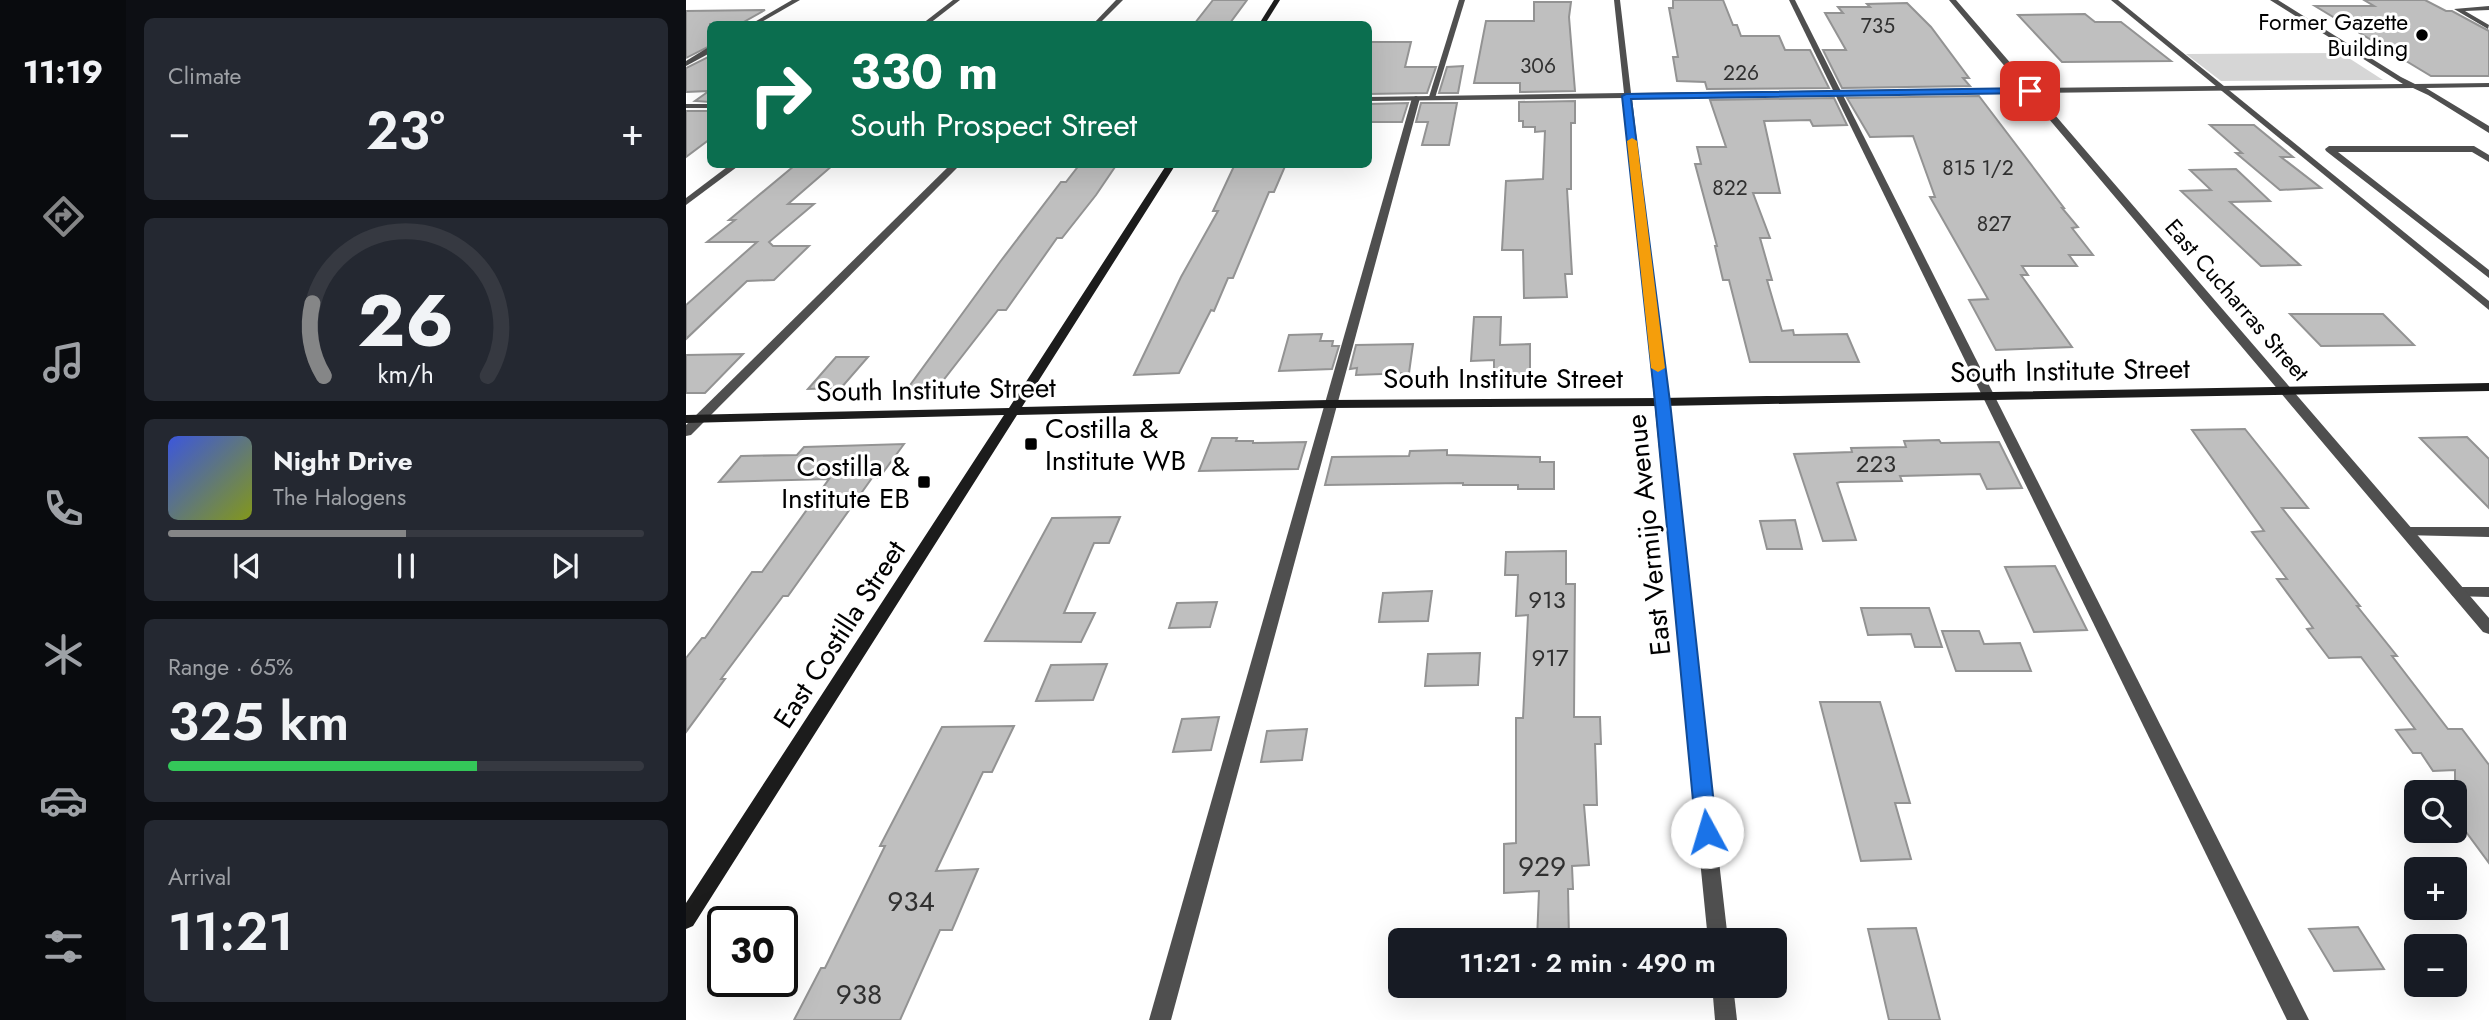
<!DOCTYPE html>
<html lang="en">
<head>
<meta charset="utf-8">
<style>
	body { margin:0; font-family:Jost,sans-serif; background:#242831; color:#f1f3f6; height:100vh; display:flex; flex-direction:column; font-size:26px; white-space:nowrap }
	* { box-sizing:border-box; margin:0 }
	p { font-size:23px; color:#9ea1a6 }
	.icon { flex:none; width:38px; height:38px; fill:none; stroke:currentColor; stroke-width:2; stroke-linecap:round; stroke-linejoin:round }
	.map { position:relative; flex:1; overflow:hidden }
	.sheet { display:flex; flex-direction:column; gap:18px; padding:18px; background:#0d0f14; width:560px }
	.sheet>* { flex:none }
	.guide { position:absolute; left:21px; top:21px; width:665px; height:147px; border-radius:10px; box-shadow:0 7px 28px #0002; background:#0b6e4f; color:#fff; overflow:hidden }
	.fabs { position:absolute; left:1718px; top:780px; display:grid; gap:14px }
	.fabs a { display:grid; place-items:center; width:63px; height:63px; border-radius:10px; background:#171b24; box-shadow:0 7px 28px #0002; font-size:35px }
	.speed { position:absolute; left:21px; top:906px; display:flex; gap:14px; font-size:35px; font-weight:700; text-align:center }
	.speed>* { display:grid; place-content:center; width:91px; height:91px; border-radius:50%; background:#171b24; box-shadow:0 7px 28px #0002; line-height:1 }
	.speed .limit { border:4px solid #111; border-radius:10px; background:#fff; color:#111 }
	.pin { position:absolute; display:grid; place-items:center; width:60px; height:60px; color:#fff; margin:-30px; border-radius:14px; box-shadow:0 4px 10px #0006 }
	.me { position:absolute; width:77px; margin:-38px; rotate:354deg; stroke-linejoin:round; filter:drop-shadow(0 0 5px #0008) }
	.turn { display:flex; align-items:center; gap:24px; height:147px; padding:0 28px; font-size:32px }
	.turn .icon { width:91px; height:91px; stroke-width:2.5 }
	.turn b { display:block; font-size:49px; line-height:60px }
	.big { font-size:52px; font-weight:600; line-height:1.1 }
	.sheet .card { flex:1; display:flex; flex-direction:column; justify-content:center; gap:10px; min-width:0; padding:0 24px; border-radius:10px; background:#242831 }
	.sheet .dial { align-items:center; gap:0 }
	.dial svg { height:182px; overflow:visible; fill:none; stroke:#363941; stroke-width:7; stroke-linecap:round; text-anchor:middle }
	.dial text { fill:#f1f3f6; stroke:none }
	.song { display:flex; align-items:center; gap:21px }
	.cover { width:84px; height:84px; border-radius:10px; background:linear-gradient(135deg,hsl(230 70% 55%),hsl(70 70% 35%)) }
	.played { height:7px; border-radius:4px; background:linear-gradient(90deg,#858687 50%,#363941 50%) }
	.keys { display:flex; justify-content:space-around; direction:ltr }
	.heat { display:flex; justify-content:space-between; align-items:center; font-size:38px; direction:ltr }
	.charge { height:10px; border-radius:5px; background:linear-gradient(90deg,#34c759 65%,#363941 0) }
	.trip { position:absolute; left:702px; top:928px; width:399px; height:70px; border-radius:10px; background:#171b24; box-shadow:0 7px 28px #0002; font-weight:600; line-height:70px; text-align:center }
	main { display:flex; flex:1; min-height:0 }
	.menu { display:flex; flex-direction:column; width:126px; justify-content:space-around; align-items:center; background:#090b0e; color:#9ea1a6 }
	.menu .icon { width:49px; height:49px }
	.menu .on { color:#858687 }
	.menu b { font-size:32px; color:#f1f3f6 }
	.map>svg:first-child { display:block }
</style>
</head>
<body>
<main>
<nav class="menu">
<b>11:19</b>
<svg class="icon on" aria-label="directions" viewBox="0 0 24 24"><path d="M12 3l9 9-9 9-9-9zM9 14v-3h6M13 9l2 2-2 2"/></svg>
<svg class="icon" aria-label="music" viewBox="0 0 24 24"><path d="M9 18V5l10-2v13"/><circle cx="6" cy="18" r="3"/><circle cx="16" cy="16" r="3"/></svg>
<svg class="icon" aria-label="phone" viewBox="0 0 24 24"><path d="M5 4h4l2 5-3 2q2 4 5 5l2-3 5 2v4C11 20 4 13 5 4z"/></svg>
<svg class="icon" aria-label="climate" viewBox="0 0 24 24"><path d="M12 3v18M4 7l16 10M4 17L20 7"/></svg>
<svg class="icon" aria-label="car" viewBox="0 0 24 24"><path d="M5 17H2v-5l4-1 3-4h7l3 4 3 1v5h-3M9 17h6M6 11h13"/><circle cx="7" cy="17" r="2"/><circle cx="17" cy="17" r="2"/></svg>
<svg class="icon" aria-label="filters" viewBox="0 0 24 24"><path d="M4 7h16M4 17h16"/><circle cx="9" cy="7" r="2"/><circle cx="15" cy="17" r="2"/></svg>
</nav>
<section class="sheet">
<div class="card"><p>Climate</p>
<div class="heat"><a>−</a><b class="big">23°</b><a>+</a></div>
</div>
<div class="card dial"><svg viewBox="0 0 100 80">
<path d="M14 69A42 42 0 1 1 86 69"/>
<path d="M14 69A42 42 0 0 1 9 37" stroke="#858687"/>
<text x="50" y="56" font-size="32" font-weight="700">26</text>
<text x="50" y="72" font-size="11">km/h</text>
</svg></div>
<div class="card">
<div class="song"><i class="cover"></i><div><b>Night Drive</b><p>The Halogens</p></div></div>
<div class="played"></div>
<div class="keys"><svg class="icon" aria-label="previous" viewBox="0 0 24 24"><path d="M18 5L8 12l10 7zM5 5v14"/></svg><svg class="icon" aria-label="pause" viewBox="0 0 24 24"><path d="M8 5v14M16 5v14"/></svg><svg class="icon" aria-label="next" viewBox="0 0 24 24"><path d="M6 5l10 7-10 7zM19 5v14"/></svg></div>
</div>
<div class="card"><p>Range · 65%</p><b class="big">325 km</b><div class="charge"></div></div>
<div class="card"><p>Arrival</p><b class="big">11:21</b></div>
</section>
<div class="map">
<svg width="1803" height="1020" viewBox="0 0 1803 1020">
	<rect width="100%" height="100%" fill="#fff"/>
	<path fill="#d6d6d6" d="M1655,53L1697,80L1535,81L1500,54Z"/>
	<g fill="#bfbfbf" stroke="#939393" stroke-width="2">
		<path d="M527,0H561L544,23H509Z"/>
		<path d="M987,0H1037L1047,25H1051L1055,36H1093L1099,50H1124L1143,88L1021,89L1019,82L991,81L987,57H992L983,8H987Z"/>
		<path d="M1678,0H1739L1760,11H1766L1803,31V76H1745L1629,6H1688Z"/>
		<path d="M848,2H885L883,17L889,91L834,92V83H788L800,21H848Z"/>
		<path d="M1221,3L1245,27L1283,78H1277L1284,86L1156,88L1137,50H1160L1139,13H1157L1152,7H1184L1181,4Z"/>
		<path d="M79,10L54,24H24V46L0,58V11Z"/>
		<path d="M1399,14L1409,22H1435L1485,61L1376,62L1332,15Z"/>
		<path d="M682,42H725L719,67H750L741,93L682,94Z"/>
		<path d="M24,56V102L9,101L23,91L0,92V68Z"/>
		<path d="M777,66L772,93H753L761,67Z"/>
		<path d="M1293,96L1378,208H1376L1392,227L1386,228L1407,255H1383L1391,266H1336L1342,275H1335L1386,347L1310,350L1283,300L1302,299L1244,197H1249L1227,136L1184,137L1161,98Z"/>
		<path d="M1148,98L1161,125L1127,126L1124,120L1078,121L1094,193H1067L1084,238H1074L1086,280H1081L1096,331L1107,330L1108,335L1161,334L1173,362H1064L1043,280H1037L1029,246H1031L1009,164H1015L1011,147H1040L1024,100Z"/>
		<path d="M889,101V123H885V189H881L886,274H879L881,297L838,298L837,250H816L820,181L857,179L859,131L849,132V127H837V121H833V102Z"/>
		<path d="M722,103L716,122H682V104Z"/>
		<path d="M735,103H771L763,145H736L742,122H730Z"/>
		<path d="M24,111V139L0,157V111Z"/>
		<path d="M1524,125H1568L1607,157H1595L1635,188L1594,190L1550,153H1556Z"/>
		<path d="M394,164H431L410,195L376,238H371L320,310H312L252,387L222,388L314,262L375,182H380Z"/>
		<path d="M549,164H600L588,192H583L547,278H542L528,311L525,310L493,373L448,375L495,277L532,211H527Z"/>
		<path d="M147,165L102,204H128L83,242L87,246H123L88,280L61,281L0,339V305L71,242H21L49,220H43L108,166Z"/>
		<path d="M1550,169L1584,201L1544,202L1614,265L1575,266L1495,191L1525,190L1504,170Z"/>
		<path d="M1604,314H1697L1728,345L1635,346Z"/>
		<path d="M788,317H815L814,345L844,344V374H808V360L785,361Z"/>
		<path d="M636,334L634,341H647L646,346H653L646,369L593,371L603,335Z"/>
		<path d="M727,344L723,373L670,375L671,368L664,369L670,345Z"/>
		<path d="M57,354L19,393H0V355Z"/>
		<path d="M150,357H182L155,388L122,389Z"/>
		<path d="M1559,429L1622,508H1596L1674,606H1671L1711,656H1706L1762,729H1776L1803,765V863L1769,817V770L1747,771L1735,753H1727L1710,730L1729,729L1675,657L1643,658L1621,629L1627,628L1591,579H1601L1566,532L1578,531L1506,430Z"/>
		<path d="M1781,437L1803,459V508L1734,438Z"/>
		<path d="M526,438H551L550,441H567V443L620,442L612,469L513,471Z"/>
		<path d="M1253,440L1255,443L1313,442L1336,488L1301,489L1294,474L1214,476L1216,481L1154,482L1151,483L1170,540L1137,541L1108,454L1166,452L1165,448L1220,447L1218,441Z"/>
		<path d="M218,444L193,478H186L102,596H97L35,679H39L0,732V658L16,638H19L66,572H76L143,479L33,482L55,456L111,455L118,447Z"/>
		<path d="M761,450V455L854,457V462H868V489H832V485H777V483L639,485L646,457L723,456L724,451Z"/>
		<path d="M434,517L423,543H408L378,613H409L395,642L299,641L366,518Z"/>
		<path d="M1109,520L1116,549H1081L1074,521Z"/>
		<path d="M880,551V584H889L888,717H914L915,744H909L911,805H898L903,865L886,866L887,889H882L883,940H851L853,891L818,893V844L830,843V718H837L842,615L830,616L832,575H819L820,552Z"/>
		<path d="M1369,566L1401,630L1348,632L1319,567Z"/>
		<path d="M746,591L742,621L693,622L697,593Z"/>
		<path d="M531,602L524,627L483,628L491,603Z"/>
		<path d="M1175,608H1243L1256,647H1229L1225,634L1182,635Z"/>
		<path d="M1256,631H1293L1298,644L1334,643L1345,671H1270Z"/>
		<path d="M794,653L792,685L739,686L742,654Z"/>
		<path d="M421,664L407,700L350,701L365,665Z"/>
		<path d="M1134,702H1194L1224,803H1209L1225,859L1175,861Z"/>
		<path d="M533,717L525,750L487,752L496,719Z"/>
		<path d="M328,726L306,772H297L250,871L292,869L266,930H254L214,1020H108L135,968H139L199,846H194L256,727Z"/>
		<path d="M621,729L616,760L575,762L581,731Z"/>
		<path d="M1672,927L1698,969L1648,971L1623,929Z"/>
		<path d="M1230,928L1254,1020H1203L1182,929Z"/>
	</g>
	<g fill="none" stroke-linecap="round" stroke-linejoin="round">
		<g fill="#4f4f4f" fill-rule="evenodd">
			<path d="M106,0H114L72,24H65Z"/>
			<path d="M430,0H437L413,24H407Z"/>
			<path d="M773,0H779L749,98L742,100Z"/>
			<path d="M1103,0H1109L1623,1020H1601Z"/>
			<path d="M1425,0H1432L1803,301V310Z"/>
			<path d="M1803,6V10L1779,11L1803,25L1802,29L1768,9Z"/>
			<path d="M21,48H24V53L0,66V61Z"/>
			<path d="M730,96L734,98L485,1020H463L726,98Z"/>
			<path d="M1643,146H1788L1803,155V162L1786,152H1652L1803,270V278L1640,151L1639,149Z"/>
			<path d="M265,164H275L5,435L0,436V425Z"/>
			<path d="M1721,527H1803V537L1716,535L1714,532L1716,529Z"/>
			<path d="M1772,587H1803V597L1767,596L1764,592L1767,588Z"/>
		</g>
		<g fill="#4f4f4f" fill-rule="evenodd">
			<path d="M267,0H274L243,24H236Z"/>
			<path d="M928,0H934L945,93L1337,88L1263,0H1270L1346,88L1717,84L1584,0H1592L1715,77L1729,84L1803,83V87L1740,88L1803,126V133L1742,95L1727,88L1350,93L1803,618V634L1797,632L1341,93L946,98L1042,940H1022L938,98L682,101V97L938,93Z"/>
			<rect x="0" y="104" width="24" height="4"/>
			<path d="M45,164H55L0,205V198Z"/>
			<path d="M1026,985H1047L1051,1020H1029Z"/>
		</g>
		<g fill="#1c1c1c" fill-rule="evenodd">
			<path d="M588,0H594L579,24H573Z"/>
			<path d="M481,164H490L336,407L643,400L976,398L1803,383V391L976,406L643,408L331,415L7,926L0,929V903L318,415L0,423V415L323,408Z"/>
		</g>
	</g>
	<path fill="#1a73e8" stroke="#114b97" stroke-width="2" d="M1344,88L1348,91L1347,93L945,99L984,402L1031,832L1028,839L1021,841L1013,839L1010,832L969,402L936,96L940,94Z"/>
	<path fill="#f59e0b" d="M946,138L951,141L979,368L972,372L965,368L941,141Z"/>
	<g fill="#000" stroke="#fff" stroke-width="2.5">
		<circle cx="1736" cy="35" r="7"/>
		<rect x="338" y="437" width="14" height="14" rx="3.5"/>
		<rect x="231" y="475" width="14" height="14" rx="3.5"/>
	</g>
	<g text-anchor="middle" stroke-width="6" stroke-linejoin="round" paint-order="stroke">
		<g font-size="21" fill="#303030">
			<text x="1192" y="33">735</text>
			<text x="852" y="73">306</text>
			<text x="1055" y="80">226</text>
			<text x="1292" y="175">815 1/2</text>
			<text x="1044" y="195">822</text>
			<text x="1308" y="231">827</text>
		</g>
		<g font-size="23" fill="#000" stroke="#fff" text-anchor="end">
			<text x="1722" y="30">Former Gazette<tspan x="1722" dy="26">Building</tspan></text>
		</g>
		<g font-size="23" fill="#000" stroke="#fff">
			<text transform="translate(1551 300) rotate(49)" y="8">East Cucharras Street</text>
		</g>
		<g font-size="24" fill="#303030">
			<text x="1190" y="472">223</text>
			<text x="861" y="608">913</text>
			<text x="864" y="666">917</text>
		</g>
		<g font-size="28" fill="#000" stroke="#fff">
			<text transform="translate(1384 370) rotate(-1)" y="10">South Institute Street</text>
			<text x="817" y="388">South Institute Street</text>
			<text transform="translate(250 389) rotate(-1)" y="10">South Institute Street</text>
			<text transform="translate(962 535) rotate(-96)" y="10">East Vermijo Avenue</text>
			<text transform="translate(153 634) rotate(-57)" y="10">East Costilla Street</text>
		</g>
		<g font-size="28" fill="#000" stroke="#fff" text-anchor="start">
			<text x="359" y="438">Costilla &amp;<tspan x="359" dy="32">Institute WB</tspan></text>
			<text x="224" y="476" text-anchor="end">Costilla &amp;<tspan x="224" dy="32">Institute EB</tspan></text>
		</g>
		<g font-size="28" fill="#303030">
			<text x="856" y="876">929</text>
			<text x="225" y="911">934</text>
			<text x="173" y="1004">938</text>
		</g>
	</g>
</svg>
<div class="fabs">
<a><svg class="icon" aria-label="search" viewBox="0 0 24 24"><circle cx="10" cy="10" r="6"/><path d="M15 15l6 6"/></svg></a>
<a>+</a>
<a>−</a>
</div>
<div class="speed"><div class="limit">30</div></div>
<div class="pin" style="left:1344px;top:91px;background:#d93025"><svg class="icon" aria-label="arrive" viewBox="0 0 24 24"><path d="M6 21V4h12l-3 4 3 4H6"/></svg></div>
<svg class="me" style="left:1021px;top:832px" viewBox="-20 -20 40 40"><circle r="19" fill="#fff"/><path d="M0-13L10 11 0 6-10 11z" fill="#1a73e8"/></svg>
<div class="trip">11:21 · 2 min · 490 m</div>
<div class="guide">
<div class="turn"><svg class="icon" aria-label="right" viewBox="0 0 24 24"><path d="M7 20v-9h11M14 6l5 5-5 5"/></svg><div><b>330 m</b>South Prospect Street</div></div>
</div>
</div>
</main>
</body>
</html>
